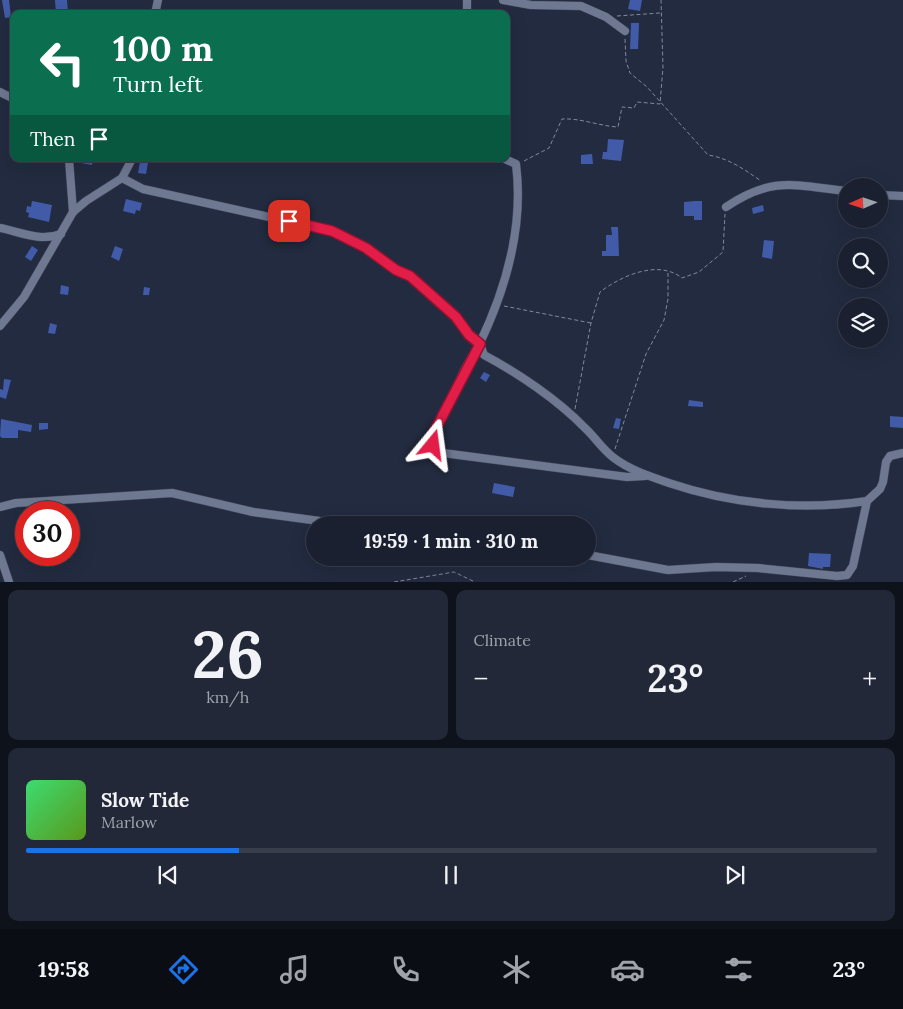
<!DOCTYPE html>
<html lang="en">
<head>
<meta charset="utf-8">
<style>
	body { margin:0; font-family:Lora,serif; background:#232838; color:#f1f3f6; height:100vh; display:flex; flex-direction:column; font-size:19px; white-space:nowrap }
	* { box-sizing:border-box; margin:0 }
	p { font-size:16px; color:#9fa3ab }
	.icon { flex:none; width:28px; height:28px; fill:none; stroke:currentColor; stroke-width:2; stroke-linecap:round; stroke-linejoin:round }
	.map { position:relative; height:582px; overflow:hidden }
	.drawer { display:flex; flex-direction:column; gap:8px; padding:8px; background:#0e121a; flex:1 }
	.drawer>* { flex:none }
	.guide { position:absolute; left:10px; top:10px; width:500px; height:152px; border-radius:10px; box-shadow:0 5px 20px #0002,0 0 0 1px #383e4c; background:#0b6e4f; color:#fff; overflow:hidden }
	.needle { width:32px; rotate:267deg }
	.controls { position:absolute; left:838px; top:178px; display:grid; gap:10px }
	.controls a { display:grid; place-items:center; width:50px; height:50px; border-radius:50%; background:#1a2030; box-shadow:0 5px 20px #0002,0 0 0 1px #383e4c; font-size:25px }
	.speed { position:absolute; left:15px; top:501px; display:flex; gap:10px; font-size:25px; font-weight:700; text-align:center }
	.speed>* { display:grid; place-content:center; width:65px; height:65px; border-radius:50%; background:#1a2030; box-shadow:0 5px 20px #0002,0 0 0 1px #383e4c; line-height:1 }
	.speed .limit { border:8px solid #d22; background:#fff; color:#111 }
	.pin { position:absolute; display:grid; place-items:center; width:42px; height:42px; color:#fff; margin:-21px; border-radius:10px; box-shadow:0 2px 8px #0006 }
	.me { position:absolute; width:55px; margin:-28px; rotate:16deg; stroke-linejoin:round; filter:drop-shadow(0 0 4px #0008) }
	.turn { display:flex; align-items:center; gap:18px; height:105px; padding:0 20px; font-size:22px }
	.turn .icon { width:65px; height:65px; stroke-width:2.5 }
	.turn b { display:block; font-size:35px; line-height:42px }
	.then { display:flex; align-items:center; height:48px; padding:0 20px; background:#0003; gap:10px; font-size:19px }
	.big { font-size:38px; font-weight:700; line-height:1.1 }
	.drawer .widget { flex:1; display:flex; flex-direction:column; justify-content:center; gap:8px; min-width:0; padding:0 18px; border-radius:10px; background:#232838 }
	.drawer .dial { align-items:center; gap:0 }
	.dial b { font-size:65px; line-height:1 }
	.song { display:flex; align-items:center; gap:15px }
	.cover { width:60px; height:60px; border-radius:8px; background:linear-gradient(135deg,hsl(140 70% 55%),hsl(90 70% 35%)) }
	.played { height:5px; border-radius:2px; background:linear-gradient(90deg,#1a73e8 25%,#383e4c 25%) }
	.keys { display:flex; justify-content:space-around; direction:ltr }
	.heat { display:flex; justify-content:space-between; align-items:center; font-size:28px; direction:ltr }
	.drawer .tiles { flex:1; display:grid; gap:8px; grid-template-columns:1fr 1fr }
	.widget:last-child { grid-column:span 2 }
	.trip { position:absolute; left:306px; top:516px; width:290px; height:50px; border-radius:25px; background:#1a2030; box-shadow:0 5px 20px #0002,0 0 0 1px #383e4c; font-weight:700; line-height:50px; text-align:center }
	.dock { display:flex; height:80px; justify-content:space-around; align-items:center; background:#0a0d13; color:#9fa3ab }
	.dock .icon { width:35px; height:35px }
	.dock .active { color:#1a73e8 }
	.dock b { font-size:22px; color:#f1f3f6 }
	.map>svg:first-child { display:block }
</style>
</head>
<body>
<div class="map">
<svg width="903" height="582" viewBox="0 0 903 582">
	<rect width="100%" height="100%" fill="#232b40"/>
	<g fill="#415ba8">
		<path d="M2,0H9L11,17L5,18Z"/>
		<path d="M55,0H67L68,14H56Z"/>
		<path d="M630,0H642L640,11L628,9Z"/>
		<path d="M631,23H639L638,49H630Z"/>
		<path d="M608,139L624,140L621,161L602,159L603,152H607Z"/>
		<path d="M592,154L593,164H581V155Z"/>
		<path d="M75,159H93L92,165L75,162Z"/>
		<path d="M140,162L148,163L146,174L138,173Z"/>
		<path d="M126,199L142,203L140,211L136,210L135,214L123,211Z"/>
		<path d="M32,201L52,205L49,222L28,217L29,213L26,212L27,206L31,207Z"/>
		<path d="M695,201H702V220H694V216H684V202Z"/>
		<path d="M763,205L764,211L753,214L752,208Z"/>
		<path d="M611,227H618L619,256H602V251H606V235H612Z"/>
		<path d="M764,240L774,241L772,259L762,257Z"/>
		<path d="M32,246L38,250L31,261L25,257Z"/>
		<path d="M115,246L123,249L119,261L111,257Z"/>
		<path d="M61,285L69,287L68,295L60,294Z"/>
		<path d="M144,287L150,288L149,295H143Z"/>
		<path d="M50,323L57,325L55,334L48,333Z"/>
		<path d="M484,372L490,375L486,382L480,378Z"/>
		<path d="M4,379L11,380L6,399L0,397V389L3,390Z"/>
		<path d="M689,400L703,402V407L688,406Z"/>
		<path d="M890,416L903,417V428L890,427Z"/>
		<path d="M616,418L621,419L619,429L613,428Z"/>
		<path d="M1,419L32,425L31,432L18,430V438H2L0,436Z"/>
		<path d="M39,423H48V429L39,430Z"/>
		<path d="M494,483L515,487L513,497L492,493Z"/>
		<path d="M809,553L831,554L830,567H823V569L808,566Z"/>
	</g>
	<g fill="none" stroke-linecap="round" stroke-linejoin="round">
		<defs>
			<g id="minor">
				<path d="M467,0V14"/>
				<path d="M503,0L531,5L581,6L606,17L625,31"/>
				<path d="M155,14L158,0"/>
				<path d="M0,92L14,99"/>
				<path d="M69,159L73,212"/>
				<path d="M505,159L516,164C524,227 506,289 479,345C475,354 468,362 464,371C453,393 444,415 432,437C433,445 434,449 443,453L627,477L645,476"/>
				<path d="M122,178L143,189L332,231L365,248L396,270L410,276L456,317L469,335L480,344L484,355C518,373 558,400 585,428C595,437 602,449 614,458C630,470 649,476 669,483C731,504 801,511 867,501"/>
				<path d="M879,195L903,196"/>
				<path d="M726,207C772,176 794,185 846,191"/>
				<path d="M0,228C20,232 41,242 61,234"/>
				<path d="M0,326L24,297L73,212L86,201L122,178L132,159"/>
				<path d="M0,507L16,503L172,493L253,512L349,525"/>
				<path d="M0,555L9,582"/>
				<path d="M588,555L668,570L716,567L758,568L837,576L847,575L853,566L867,501L880,489L883,482L886,462L890,456L903,453"/>
			</g>
		</defs>
		<use href="#minor" stroke="#43495b" stroke-width="9"/>
		<g stroke="#82899a" stroke-width="1" stroke-dasharray="4 2.5" stroke-linecap="butt">
			<path d="M617,16L660,13"/>
			<path d="M625,39L626,61L630,73L647,87L708,155C728,158 744,169 761,181"/>
			<path d="M524,161L549,148L562,119C581,118 599,126 618,127L622,107L634,108L637,102L660,104L663,67L661,0"/>
			<path d="M504,306L591,323"/>
			<path d="M575,409L591,323L600,292C621,276 658,259 682,278L699,272L723,252L725,214"/>
			<path d="M615,449L646,354L664,320L668,299V273"/>
			<path d="M394,582L454,572L475,582"/>
			<path d="M733,582L746,576"/>
		</g>
		<use href="#minor" stroke="#6e7891" stroke-width="8"/>
	</g>
	<g fill="none" stroke-linecap="round" stroke-linejoin="round">
		<defs>
			<path id="route" d="M289,221L332,231L366,248L396,270L410,276L456,317L469,335L480,344L432,436L433,445"/>
		</defs>
		<use href="#route" stroke="#92132f" stroke-width="12"/>
		<use href="#route" stroke="#e11d48" stroke-width="9"/>
	</g>
</svg>
<div class="controls">
<a><svg class="needle" viewBox="-14 -14 28 28"><path d="M0-13l5 13h-10z" fill="#e53935"/><path d="M0 13l5-13h-10z" fill="#9fa3ab"/></svg></a>
<a><svg class="icon" aria-label="search" viewBox="0 0 24 24"><circle cx="10" cy="10" r="6"/><path d="M15 15l6 6"/></svg></a>
<a><svg class="icon" aria-label="layers" viewBox="0 0 24 24"><path d="M12 4l9 5-9 5-9-5zM3 14l9 5 9-5"/></svg></a>
</div>
<div class="speed"><div class="limit">30</div></div>
<div class="pin" style="left:289px;top:221px;background:#d93025"><svg class="icon" aria-label="arrive" viewBox="0 0 24 24"><path d="M6 21V4h12l-3 4 3 4H6"/></svg></div>
<svg class="me" style="left:433px;top:445px" viewBox="-20 -20 40 40"><path d="M0-17L14 15 0 8-14 15z" fill="#e11d48" stroke="#fff" stroke-width="4"/></svg>
<div class="trip">19:59 · 1 min · 310 m</div>
<div class="guide">
<div class="turn"><svg class="icon" aria-label="left" viewBox="0 0 24 24"><path d="M17 20v-9H6M10 6l-5 5 5 5"/></svg><div><b>100 m</b>Turn left</div></div>
<div class="then">Then<svg class="icon" aria-label="arrive" viewBox="0 0 24 24"><path d="M6 21V4h12l-3 4 3 4H6"/></svg></div>
</div>
</div>
<section class="drawer">
<div class="tiles">
<div class="widget dial"><b>26</b><p>km/h</p></div>
<div class="widget"><p>Climate</p>
<div class="heat"><a>−</a><b class="big">23°</b><a>+</a></div>
</div>
<div class="widget">
<div class="song"><i class="cover"></i><div><b>Slow Tide</b><p>Marlow</p></div></div>
<div class="played"></div>
<div class="keys"><svg class="icon" aria-label="previous" viewBox="0 0 24 24"><path d="M18 5L8 12l10 7zM5 5v14"/></svg><svg class="icon" aria-label="pause" viewBox="0 0 24 24"><path d="M8 5v14M16 5v14"/></svg><svg class="icon" aria-label="next" viewBox="0 0 24 24"><path d="M6 5l10 7-10 7zM19 5v14"/></svg></div>
</div>
</div>
</section>
<nav class="dock">
<b>19:58</b>
<svg class="icon active" aria-label="directions" viewBox="0 0 24 24"><path d="M12 3l9 9-9 9-9-9zM9 14v-3h6M13 9l2 2-2 2"/></svg>
<svg class="icon" aria-label="music" viewBox="0 0 24 24"><path d="M9 18V5l10-2v13"/><circle cx="6" cy="18" r="3"/><circle cx="16" cy="16" r="3"/></svg>
<svg class="icon" aria-label="phone" viewBox="0 0 24 24"><path d="M5 4h4l2 5-3 2q2 4 5 5l2-3 5 2v4C11 20 4 13 5 4z"/></svg>
<svg class="icon" aria-label="climate" viewBox="0 0 24 24"><path d="M12 3v18M4 7l16 10M4 17L20 7"/></svg>
<svg class="icon" aria-label="car" viewBox="0 0 24 24"><path d="M5 17H2v-5l4-1 3-4h7l3 4 3 1v5h-3M9 17h6M6 11h13"/><circle cx="7" cy="17" r="2"/><circle cx="17" cy="17" r="2"/></svg>
<svg class="icon" aria-label="filters" viewBox="0 0 24 24"><path d="M4 7h16M4 17h16"/><circle cx="9" cy="7" r="2"/><circle cx="15" cy="17" r="2"/></svg>
<b>23°</b>
</nav>
</body>
</html>
